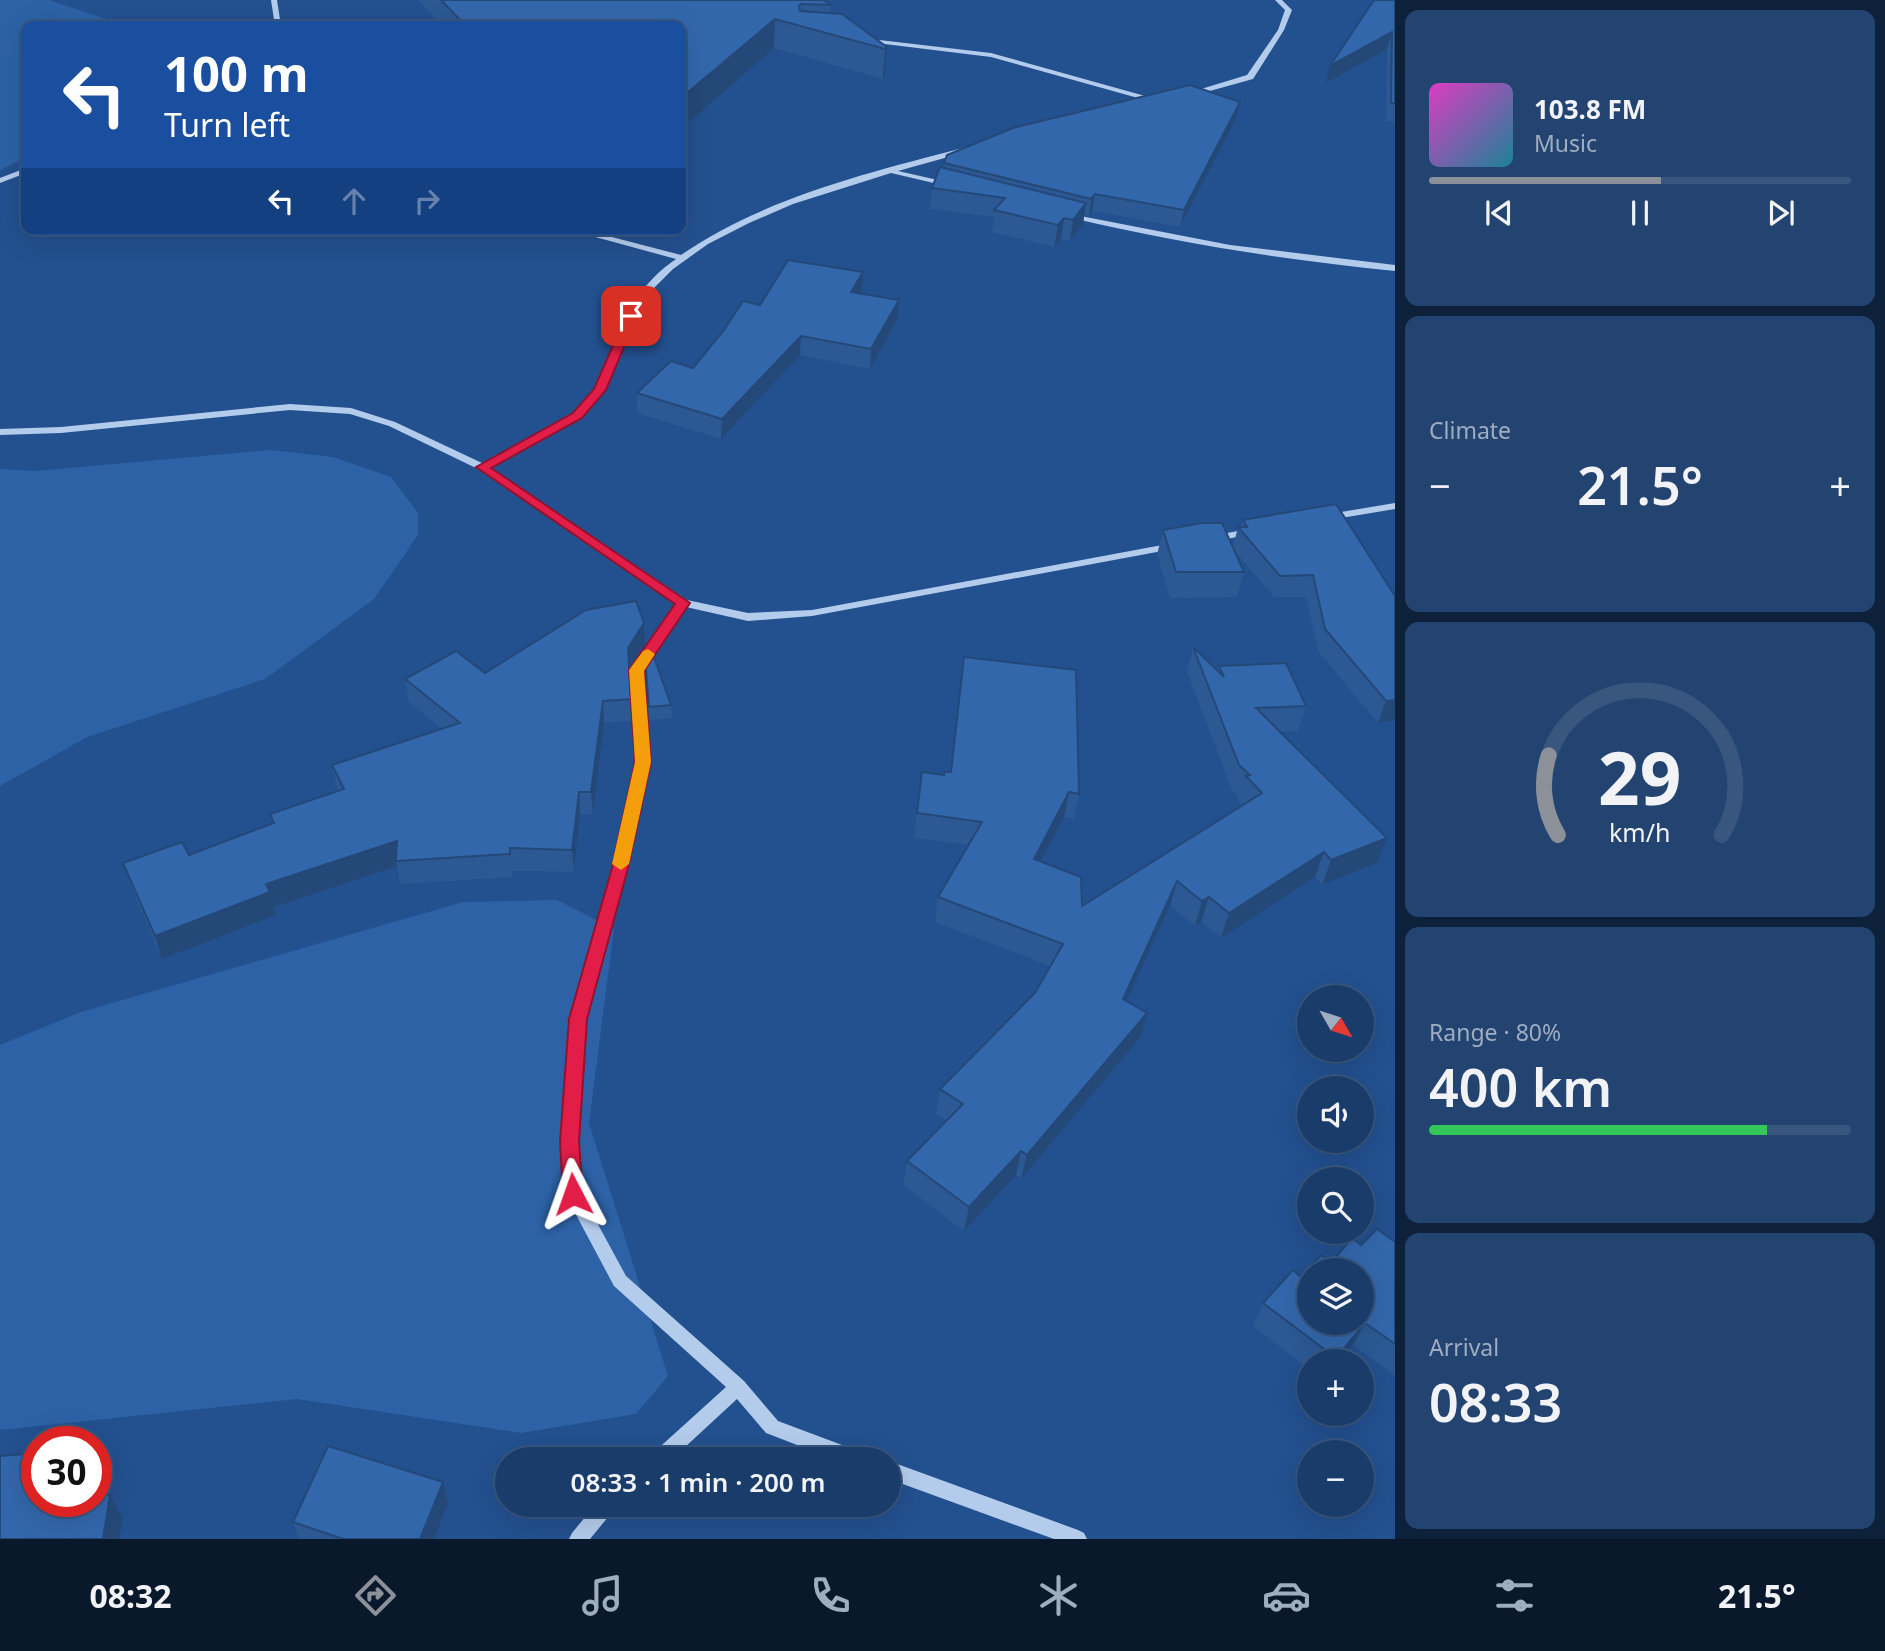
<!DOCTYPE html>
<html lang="en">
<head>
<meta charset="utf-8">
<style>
	body { margin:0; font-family:"Noto Sans",sans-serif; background:#234371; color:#f1f3f6; height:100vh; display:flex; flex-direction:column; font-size:26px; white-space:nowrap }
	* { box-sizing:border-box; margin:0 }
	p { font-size:23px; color:#9fadc1 }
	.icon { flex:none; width:38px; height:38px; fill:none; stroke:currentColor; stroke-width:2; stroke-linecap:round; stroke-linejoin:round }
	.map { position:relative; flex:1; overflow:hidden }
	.sheet { display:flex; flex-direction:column; gap:10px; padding:10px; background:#0e213b; width:490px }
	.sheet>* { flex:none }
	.banner { position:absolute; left:21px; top:21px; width:665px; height:214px; border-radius:14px; box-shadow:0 7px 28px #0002,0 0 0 2px #38567e; background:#1a4fa0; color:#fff; overflow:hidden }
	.needle { width:46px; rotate:129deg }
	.controls { position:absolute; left:1297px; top:985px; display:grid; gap:14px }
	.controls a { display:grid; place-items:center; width:77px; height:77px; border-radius:50%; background:#1a3c6b; box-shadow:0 7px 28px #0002,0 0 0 2px #38567e; font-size:35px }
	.speed { position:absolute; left:21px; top:1426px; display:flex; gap:14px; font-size:35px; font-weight:700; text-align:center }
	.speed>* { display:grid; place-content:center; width:91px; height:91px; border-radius:50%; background:#1a3c6b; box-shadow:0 7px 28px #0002,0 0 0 2px #38567e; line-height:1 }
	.speed .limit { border:10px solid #d22; background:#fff; color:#111 }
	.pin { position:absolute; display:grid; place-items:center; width:60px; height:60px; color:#fff; margin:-30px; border-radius:14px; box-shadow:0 4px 10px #0006 }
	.me { position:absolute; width:77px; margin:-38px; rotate:356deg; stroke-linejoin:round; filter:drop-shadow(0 0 5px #0008) }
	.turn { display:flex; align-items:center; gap:24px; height:147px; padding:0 28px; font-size:32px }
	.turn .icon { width:91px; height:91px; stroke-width:2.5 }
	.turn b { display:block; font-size:49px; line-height:60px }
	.lanes { display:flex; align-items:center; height:66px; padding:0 28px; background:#0003; justify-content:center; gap:35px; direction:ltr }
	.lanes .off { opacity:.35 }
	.big { font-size:52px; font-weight:600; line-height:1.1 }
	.sheet .tile { flex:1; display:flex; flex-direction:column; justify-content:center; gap:10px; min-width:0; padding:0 24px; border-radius:14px; background:#234371 }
	.sheet .dial { align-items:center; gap:0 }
	.dial svg { height:182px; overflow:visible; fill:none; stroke:#38567e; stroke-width:7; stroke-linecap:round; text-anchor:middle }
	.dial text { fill:#f1f3f6; stroke:none }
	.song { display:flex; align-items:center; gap:21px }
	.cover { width:84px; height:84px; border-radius:10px; background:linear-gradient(135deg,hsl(310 70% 55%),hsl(190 70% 35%)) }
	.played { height:7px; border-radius:4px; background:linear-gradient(90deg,#8c9099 55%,#38567e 55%) }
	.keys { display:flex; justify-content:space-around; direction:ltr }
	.heat { display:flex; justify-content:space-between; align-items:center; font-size:38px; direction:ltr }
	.charge { height:10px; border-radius:5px; background:linear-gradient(90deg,#34c759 80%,#38567e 0) }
	.trip { position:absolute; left:495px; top:1447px; width:406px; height:70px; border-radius:35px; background:#1a3c6b; box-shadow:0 7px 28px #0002,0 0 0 2px #38567e; font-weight:600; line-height:70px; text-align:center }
	.tab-bar { display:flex; height:112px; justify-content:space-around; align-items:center; background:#0a182b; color:#9fadc1 }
	.tab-bar .icon { width:49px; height:49px }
	.tab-bar .on { color:#8c9099 }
	.tab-bar b { font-size:32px; color:#f1f3f6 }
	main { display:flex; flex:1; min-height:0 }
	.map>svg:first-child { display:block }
</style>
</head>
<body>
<main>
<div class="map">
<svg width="1395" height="1539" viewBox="0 0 1395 1539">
	<rect width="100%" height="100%" fill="#23508f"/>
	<g fill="#2d62a7">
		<path d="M0,0H49L127,26H26V158L0,170Z"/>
		<path d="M271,450L333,457L391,477L418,513V535L374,599L265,679L87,737L0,786V469L36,471Z"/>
		<path d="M557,900L614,929L589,1123L668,1376L636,1414L521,1433L297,1399L0,1430V1045L81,1012L463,902Z"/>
	</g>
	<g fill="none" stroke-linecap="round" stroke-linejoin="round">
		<g fill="#b3ccec" fill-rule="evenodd">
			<path d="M271,0H277L281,26H275Z"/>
			<path d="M1275,0H1282L1292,10L1284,30L1253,79L1188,97V93L1247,75L1278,30L1285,10Z"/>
			<path d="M862,38L991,53L1163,101L1156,103L991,57L860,41V39Z"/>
			<path d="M963,148H966V152L898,171L951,183V187L891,173L793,204L749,223L708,244L673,269L644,298L634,316L611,377L595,403L568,425L489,467L687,600L748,613L812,610L1173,543L1178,546L1173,549L812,616L748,621L686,607L643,670L649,762L626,868L585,1019L576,1142L581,1193L626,1276L744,1381L778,1421L866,1454L868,1460H836L766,1433L737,1399L671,1460H650L652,1454L726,1387L614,1286L565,1194L562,1142L571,1019L614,868L637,762L631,670L677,604L478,469L389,426L350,414L290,410L61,433L0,435V429L61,427L290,404L351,408L395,422L482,463C517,445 561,429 588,399C601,384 607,363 613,345C626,310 644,281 676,259L566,229H581L681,255C764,198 867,173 963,148Z"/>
			<path d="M26,168V173L0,183V178Z"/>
			<path d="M1065,213L1230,245L1395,265V271C1285,260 1176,243 1068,217H1065Z"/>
			<path d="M1395,503V509L1329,520L1324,517L1329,514Z"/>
			<path d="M1253,528L1258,531L1257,533L1212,542L1207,539L1212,536Z"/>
			<path d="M889,1461L1078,1530L1084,1533L1087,1539H1054L889,1479Z"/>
			<path d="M595,1505H616L613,1511L590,1539H569L572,1533Z"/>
		</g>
	</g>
	<g fill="#2c5994">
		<path d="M418,0H823L830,5V13L887,47L885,76L883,79L774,48L681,129V26H442Z"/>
		<path d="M1395,0V122L1386,121L1387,49L1326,83Z"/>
		<path d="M1240,102L1236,119L1180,227L1092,211L1089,216L1084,215L1083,224L1070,241L1061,239L1054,247L992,232L994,217L930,209L932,188L943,168L944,163Z"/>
		<path d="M862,291L861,293L897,320L870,369L800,355L721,439L637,413V393L693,368L760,305Z"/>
		<path d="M1243,520L1395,596V720L1378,723L1318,651L1306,597H1274L1234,550L1244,572L1237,597L1170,598L1157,555L1163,530L1233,547L1238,527H1241Z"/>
		<path d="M644,623L645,645L629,669L632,721L604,723L593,815L580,814L574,872L512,871V877L400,884L397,866L274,907L276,915L162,959L131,886L123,863L189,855L272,824L270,814L338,791L332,765L442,729L409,702L405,679L485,673Z"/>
		<path d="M1193,647L1217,671L1219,666L1306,706L1298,731L1280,732L1377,863L1322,885L1315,877L1221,938L1201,922L1195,926L1170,906L1126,1001L1140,1038L1021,1179L1016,1175L964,1231L903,1185L907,1161L947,1121L936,1114L940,1089L1035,993L1050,966L935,922L938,897L968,845L914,838L922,772L944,775L951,772L964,657L1079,794L1074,819L1064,817L1041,862L1082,906L1242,805L1238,801L1239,797L1232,790L1187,672Z"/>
		<path d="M646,671L671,705L672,718L649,720Z"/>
		<path d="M1395,1242V1376L1353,1345L1340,1362H1309V1369L1253,1326L1263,1303L1301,1277L1331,1263L1361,1245Z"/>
		<path d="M448,1504L434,1539H299L293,1522Z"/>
	</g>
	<g fill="#244878">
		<path d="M775,19L774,48L681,129V98Z"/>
		<path d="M1392,32L1387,49L1326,83L1330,66Z"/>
		<path d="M887,47L885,76L883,79L885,49Z"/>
		<path d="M1240,102L1236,119L1180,227L1184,210Z"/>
		<path d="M1095,194L1092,211L1089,216L1091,199Z"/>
		<path d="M1086,203L1083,224L1070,241L1073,220Z"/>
		<path d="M1064,218L1061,239L1054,247L1058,225Z"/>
		<path d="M863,272L862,291L850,311L851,292Z"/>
		<path d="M899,300L897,320L870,369L871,349Z"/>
		<path d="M801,336L800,355L721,439L722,419Z"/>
		<path d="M644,623L645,645L628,670V648Z"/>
		<path d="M1395,700V720L1378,723L1386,701Z"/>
		<path d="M603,701L604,723L593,815L591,792Z"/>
		<path d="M579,792L580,814L574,872L572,850Z"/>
		<path d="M1069,792L1064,817L1029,884L1034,859Z"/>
		<path d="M1387,838L1377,863L1322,885L1331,860Z"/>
		<path d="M397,841L396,861L397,866L274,907L276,915L162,959L155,936L266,884Z"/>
		<path d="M1324,852L1315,877L1221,938L1229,913Z"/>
		<path d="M1177,881L1170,906L1116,1024L1123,999Z"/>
		<path d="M1209,897L1201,922L1195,926L1202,901Z"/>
		<path d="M1147,1013L1140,1038L1021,1179L1027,1155Z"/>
		<path d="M1021,1151L1016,1175L964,1231L969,1207Z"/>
		<path d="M1365,1323L1353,1345L1340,1362H1334Z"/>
		<path d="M96,1466L104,1481L98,1519L96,1502Z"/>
		<path d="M443,1482L448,1504L434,1539H420Z"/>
		<path d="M110,1495L123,1518L119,1539H103Z"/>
	</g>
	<g fill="#3367ac" stroke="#244878" stroke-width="2" fill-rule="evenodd">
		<path d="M441,0H823L830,5L801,4L799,6L800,11L842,14L887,47L885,49L775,19L681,98V26H466Z"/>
		<path d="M1374,0H1395V103H1391L1392,32L1330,66Z"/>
		<path d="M1190,85L1240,102L1184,210L1095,194L1091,199L944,163L947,155L1013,128Z"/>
		<path d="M940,167L1086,203L1073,220L1064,218L1058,225L994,210L1005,198L932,188Z"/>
		<path d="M788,260L863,272L851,292L899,300L871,349L801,336L722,419L637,393L671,361L693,368L724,330L743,301L760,305Z"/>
		<path d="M1336,504L1395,596V700L1386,701L1325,629L1313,575L1280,576L1238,527H1247L1243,520Z"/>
		<path d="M1202,523H1222L1244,572H1176L1163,530Z"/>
		<path d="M636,601L644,623L628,648L631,699L603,701L591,792H579L572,850L510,848V854L396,861L397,841L266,884L270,892L155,936L123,863L182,842L189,855L274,823L270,814L344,789L332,765L460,723L405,679L456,651L485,673L586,610Z"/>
		<path d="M1193,647L1224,677L1219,666L1286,663L1306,706L1256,708L1387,838L1331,860L1324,852L1229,913L1209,897L1202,901L1177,881L1123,999L1147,1013L1027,1155L1021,1151L969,1207L907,1161L963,1104L940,1089L1035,993L1063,944L938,897L982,822L917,813L922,772L944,775V772H951L964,657L1076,670L1079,794L1069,792L1034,859L1081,877L1082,906L1262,793L1246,776L1250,775L1239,765Z"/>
		<path d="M651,649L671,705L649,707L645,657Z"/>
		<path d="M1377,1229L1395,1242V1344L1365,1323L1336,1358L1263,1303L1293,1270L1301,1277L1321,1255L1331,1263L1352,1238L1361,1245ZM1309,1270H1362V1323H1309Z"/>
		<path d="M328,1446L443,1482L420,1539H343L293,1522Z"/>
		<path d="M37,1453V1502H96V1497L110,1495L103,1539H0V1456Z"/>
	</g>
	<path fill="#e11d48" stroke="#92132f" stroke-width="2" d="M631,313L637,316L606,390L582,418L491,468L690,603L644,671L651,762L628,868L587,1019L579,1142L583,1194L580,1200L573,1203L566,1200L563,1194L560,1142L569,1019L612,868L635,762L629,670L675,604L476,467L573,413L594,389L626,316Z"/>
	<path fill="#f59e0b" d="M648,649L655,654L644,671L651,762L629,864L621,870L612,864L635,762L629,670L643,651Z"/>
</svg>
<div class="controls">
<a><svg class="needle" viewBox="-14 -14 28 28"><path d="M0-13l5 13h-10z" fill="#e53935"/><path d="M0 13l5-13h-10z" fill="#9fadc1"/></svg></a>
<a><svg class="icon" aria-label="sound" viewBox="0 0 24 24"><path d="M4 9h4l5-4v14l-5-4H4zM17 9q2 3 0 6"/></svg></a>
<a><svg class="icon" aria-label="search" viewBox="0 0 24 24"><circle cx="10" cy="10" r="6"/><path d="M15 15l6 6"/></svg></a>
<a><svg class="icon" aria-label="layers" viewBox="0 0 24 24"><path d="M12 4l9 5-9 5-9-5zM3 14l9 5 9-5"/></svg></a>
<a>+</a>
<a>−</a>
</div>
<div class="speed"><div class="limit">30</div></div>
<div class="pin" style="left:631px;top:316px;background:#d93025"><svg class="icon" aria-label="arrive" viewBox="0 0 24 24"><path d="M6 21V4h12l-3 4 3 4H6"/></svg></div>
<svg class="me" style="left:573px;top:1194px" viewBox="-20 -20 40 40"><path d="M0-17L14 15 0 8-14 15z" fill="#e11d48" stroke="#fff" stroke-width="4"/></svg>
<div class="trip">08:33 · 1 min · 200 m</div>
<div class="banner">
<div class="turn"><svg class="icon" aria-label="left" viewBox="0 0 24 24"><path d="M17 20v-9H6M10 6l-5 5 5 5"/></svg><div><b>100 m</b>Turn left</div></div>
<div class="lanes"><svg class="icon" aria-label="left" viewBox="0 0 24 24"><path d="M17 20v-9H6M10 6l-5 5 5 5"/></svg><svg class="icon off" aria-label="ahead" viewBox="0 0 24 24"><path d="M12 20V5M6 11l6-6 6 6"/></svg><svg class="icon off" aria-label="right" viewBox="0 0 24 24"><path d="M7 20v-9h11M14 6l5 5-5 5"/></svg></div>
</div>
</div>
<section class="sheet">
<div class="tile">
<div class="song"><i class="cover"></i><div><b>103.8 FM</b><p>Music</p></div></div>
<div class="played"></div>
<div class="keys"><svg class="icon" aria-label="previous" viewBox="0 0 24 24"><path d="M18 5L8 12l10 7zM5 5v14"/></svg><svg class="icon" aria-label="pause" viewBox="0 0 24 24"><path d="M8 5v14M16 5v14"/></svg><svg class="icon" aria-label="next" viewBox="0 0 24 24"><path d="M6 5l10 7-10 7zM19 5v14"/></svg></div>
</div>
<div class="tile"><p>Climate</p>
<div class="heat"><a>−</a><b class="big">21.5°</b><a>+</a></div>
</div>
<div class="tile dial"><svg viewBox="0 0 100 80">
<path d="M14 69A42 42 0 1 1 86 69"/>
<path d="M14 69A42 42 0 0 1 10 34" stroke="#8c9099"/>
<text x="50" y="56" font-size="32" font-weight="700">29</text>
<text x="50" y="72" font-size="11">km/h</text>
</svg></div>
<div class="tile"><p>Range · 80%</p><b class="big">400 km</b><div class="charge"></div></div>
<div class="tile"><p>Arrival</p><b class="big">08:33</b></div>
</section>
</main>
<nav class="tab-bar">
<b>08:32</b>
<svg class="icon on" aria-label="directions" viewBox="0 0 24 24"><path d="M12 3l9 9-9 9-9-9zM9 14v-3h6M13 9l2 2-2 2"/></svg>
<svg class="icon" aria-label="music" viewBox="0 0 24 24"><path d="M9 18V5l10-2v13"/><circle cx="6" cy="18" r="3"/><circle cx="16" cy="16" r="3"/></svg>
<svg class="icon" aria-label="phone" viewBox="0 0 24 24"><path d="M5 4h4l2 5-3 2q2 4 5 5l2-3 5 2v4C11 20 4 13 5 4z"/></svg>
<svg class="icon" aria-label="climate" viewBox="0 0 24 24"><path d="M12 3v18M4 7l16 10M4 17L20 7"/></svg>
<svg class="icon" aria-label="car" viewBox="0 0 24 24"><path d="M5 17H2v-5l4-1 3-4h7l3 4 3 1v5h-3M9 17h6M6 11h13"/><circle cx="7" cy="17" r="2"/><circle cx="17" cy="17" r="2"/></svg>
<svg class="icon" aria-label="filters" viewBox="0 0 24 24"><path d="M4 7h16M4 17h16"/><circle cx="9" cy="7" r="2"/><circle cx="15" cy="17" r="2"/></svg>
<b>21.5°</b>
</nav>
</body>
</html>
